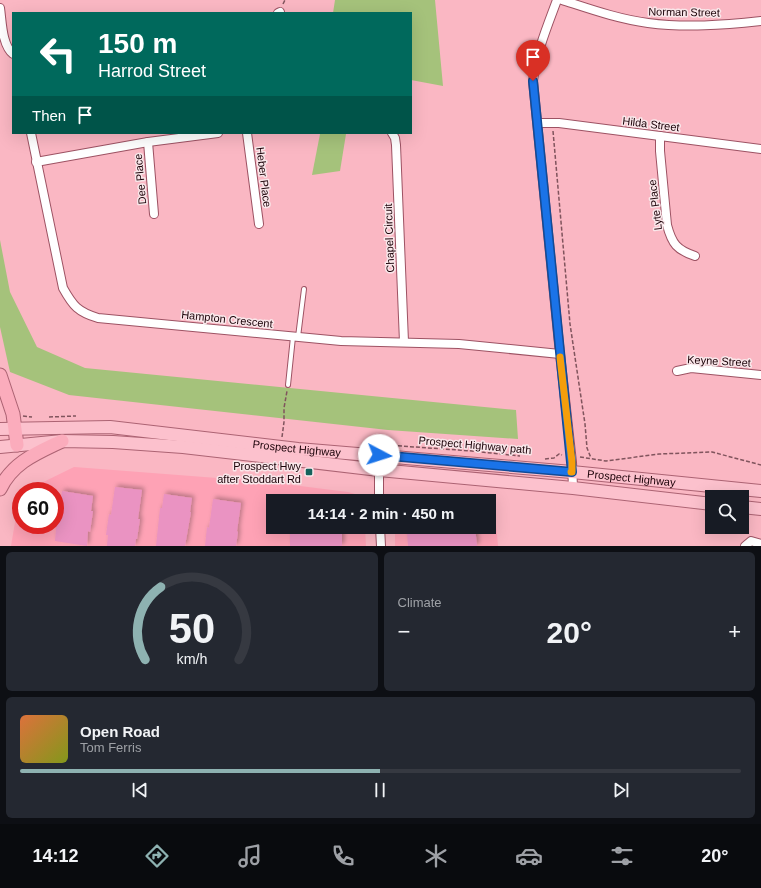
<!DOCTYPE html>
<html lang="en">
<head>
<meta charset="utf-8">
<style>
	body { margin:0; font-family:Arial,sans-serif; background:#242831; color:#f1f3f6; height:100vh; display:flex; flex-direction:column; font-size:15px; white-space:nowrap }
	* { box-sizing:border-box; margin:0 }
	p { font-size:13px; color:#9ea1a6 }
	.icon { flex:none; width:22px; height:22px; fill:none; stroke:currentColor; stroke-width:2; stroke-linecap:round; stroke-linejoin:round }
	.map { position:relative; height:546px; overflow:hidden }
	.side { display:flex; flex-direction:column; gap:6px; padding:6px; background:#0d0f14; flex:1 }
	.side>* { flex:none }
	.top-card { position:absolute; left:12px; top:12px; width:400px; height:122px; border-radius:0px; box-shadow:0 4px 16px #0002; background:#00695c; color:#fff; overflow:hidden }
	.buttons { position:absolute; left:705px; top:490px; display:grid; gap:8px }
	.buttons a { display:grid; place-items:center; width:44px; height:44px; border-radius:0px; background:#171b24; box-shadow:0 4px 16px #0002; font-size:20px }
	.speed { position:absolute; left:12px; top:482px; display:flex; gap:8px; font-size:20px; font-weight:700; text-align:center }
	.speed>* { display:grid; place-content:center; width:52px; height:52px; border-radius:50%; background:#171b24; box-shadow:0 4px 16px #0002; line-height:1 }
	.speed .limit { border:6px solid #d22; background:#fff; color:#111 }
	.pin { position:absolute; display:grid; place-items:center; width:34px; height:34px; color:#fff; margin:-41px -17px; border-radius:50% 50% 50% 0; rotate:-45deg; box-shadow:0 0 4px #0007 }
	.pin .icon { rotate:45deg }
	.me { position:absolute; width:44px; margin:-22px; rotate:95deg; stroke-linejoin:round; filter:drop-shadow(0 0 3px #0008) }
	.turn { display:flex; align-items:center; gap:14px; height:84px; padding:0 20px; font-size:18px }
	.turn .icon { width:52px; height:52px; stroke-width:2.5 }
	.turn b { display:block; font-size:28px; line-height:34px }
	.then { display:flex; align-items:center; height:38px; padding:0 20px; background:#0003; gap:8px; font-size:15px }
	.big { font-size:30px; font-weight:700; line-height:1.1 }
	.side .card { flex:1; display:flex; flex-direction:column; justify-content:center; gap:6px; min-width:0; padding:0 14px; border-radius:6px; background:#242831 }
	.side .dial { align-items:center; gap:0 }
	.dial svg { height:104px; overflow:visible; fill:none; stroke:#363941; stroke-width:7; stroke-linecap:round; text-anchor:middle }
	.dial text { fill:#f1f3f6; stroke:none }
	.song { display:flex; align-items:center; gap:12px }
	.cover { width:48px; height:48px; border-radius:6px; background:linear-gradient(135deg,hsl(20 70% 55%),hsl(70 70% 35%)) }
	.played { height:4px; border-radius:2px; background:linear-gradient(90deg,#8eb2b1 50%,#363941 50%) }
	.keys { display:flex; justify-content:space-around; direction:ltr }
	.heat { display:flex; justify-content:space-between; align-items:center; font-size:22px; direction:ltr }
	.side .tiles { flex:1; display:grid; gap:6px; grid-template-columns:1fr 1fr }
	.card:last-child { grid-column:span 2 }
	.trip { position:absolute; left:266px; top:494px; width:230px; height:40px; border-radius:0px; background:#171b24; box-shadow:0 4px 16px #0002; font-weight:700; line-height:40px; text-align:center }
	.menu { display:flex; height:64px; justify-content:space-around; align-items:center; background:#090b0e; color:#9ea1a6 }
	.menu .icon { width:28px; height:28px }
	.menu .on { color:#8eb2b1 }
	.menu b { font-size:18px; color:#f1f3f6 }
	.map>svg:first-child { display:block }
</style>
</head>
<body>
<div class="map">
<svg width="761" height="546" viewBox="0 0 761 546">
	<defs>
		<filter id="shadow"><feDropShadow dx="2.5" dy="-2.5" stdDeviation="2" flood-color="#0004"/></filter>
	</defs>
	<rect width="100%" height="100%" fill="#fab7c3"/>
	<g fill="#fea2b5">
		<path d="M74,467L268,482L348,492L355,494L362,501H273V527H365L366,546H11L20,493L21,525H55V491H25Z"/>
		<path d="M409,494L494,501L498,546H395V527H489V501H397L399,498L402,496Z"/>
	</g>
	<g fill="#a5c27b">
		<path d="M335,0H435L443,86L411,80V13H333Z"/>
		<path d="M320,134H346L340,171L312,175Z"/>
		<path d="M0,240L10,292L37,347L85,368L516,410L518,439L388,430L69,395L10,372L0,327Z"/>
	</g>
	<g fill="#ea93c2" filter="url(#shadow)">
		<path d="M115,487L142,490L138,519H140L137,539H136L135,546H107L108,535H106L109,514L111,515Z"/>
		<path d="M62,491L93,496L91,511H93L90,532L88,531L87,546L55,541L58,506H60Z"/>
		<path d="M164,494L192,498L190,512H191L185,546H156L160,508H162Z"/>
		<path d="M213,499L241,503L237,531L238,532L236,546H205L207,527L209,528Z"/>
		<rect x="290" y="527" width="52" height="19"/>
		<path d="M411,527H475L477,546H408L407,532Z"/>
	</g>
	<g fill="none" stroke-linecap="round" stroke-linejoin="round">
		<defs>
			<g id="service">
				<path d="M298,337L304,289"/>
				<path d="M288,385L293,337"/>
			</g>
			<g id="minor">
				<path d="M557,0C547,27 536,53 533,81L560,354L572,462L573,488"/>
				<path d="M562,0C590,9 618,19 648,23C686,28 723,25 761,21"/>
				<path d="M0,8C2,22 2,45 13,54"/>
				<path d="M278,13L280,12"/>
				<path d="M538,123H559L761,149"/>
				<path d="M31,133L63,288C73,306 78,312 98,318L341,341L459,344L560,354"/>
				<path d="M247,133L259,224"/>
				<path d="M392,133L395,138L396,145L404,342"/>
				<path d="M660,136V151L667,225C672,244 677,250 695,256"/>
				<path d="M148,142L154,214"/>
				<path d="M36,162L148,142L218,133"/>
				<path d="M677,371L691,368L761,375"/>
				<path d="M379,455V501"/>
				<path d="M380,527L381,546"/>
				<path d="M745,546L751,541L761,544"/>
			</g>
			<g id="primary">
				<path id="s1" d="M0,429L110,427L298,449L572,472L761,491"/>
				<path d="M0,447L62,441L113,442L183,447L379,470L573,488L712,504"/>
				<path d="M742,507L761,509"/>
			</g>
			<g id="trunk">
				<path d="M0,375L13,414L17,445"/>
				<path d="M0,489C13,462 37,453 62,441"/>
			</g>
		</defs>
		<use href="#service" stroke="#9d5263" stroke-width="6"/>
		<use href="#minor" stroke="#9d5263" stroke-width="10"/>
		<use href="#primary" stroke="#ac6373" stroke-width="14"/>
		<use href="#trunk" stroke="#ac6373" stroke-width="15"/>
		<g stroke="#80545d" stroke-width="1.5" stroke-dasharray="4 2" stroke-linecap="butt">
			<path d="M283,4L285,0"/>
			<path d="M553,131L570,324L585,424L587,448L591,458"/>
			<path d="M23,416L32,417"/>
			<path d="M49,417L76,416"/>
			<path d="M282,437L284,422V408L287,391"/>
			<path d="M386,445L472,451L520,456"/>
			<path d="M580,457L606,461L659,454L712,452L761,465"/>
			<path d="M545,459L554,458L559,454L562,455"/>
		</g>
		<use href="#service" stroke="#fff" stroke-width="4"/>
		<use href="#minor" stroke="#fff" stroke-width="8"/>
		<use href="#primary" stroke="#fcc1cd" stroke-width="12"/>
		<use href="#trunk" stroke="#fbacbc" stroke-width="13"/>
	</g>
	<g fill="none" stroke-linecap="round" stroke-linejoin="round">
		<defs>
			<path id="route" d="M379,455L572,472L533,81"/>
		</defs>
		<use href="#route" stroke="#114b97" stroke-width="10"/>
		<use href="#route" stroke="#1a73e8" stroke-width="7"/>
		<path stroke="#f59e0b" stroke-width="7" d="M560,357L572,462V472H571"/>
	</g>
	<rect fill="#15625c" stroke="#f9e7ea" stroke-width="1.5" x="305" y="468" width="8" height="8" rx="2"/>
	<g text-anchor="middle" stroke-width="3" stroke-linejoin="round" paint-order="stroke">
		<g font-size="11" fill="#1b0208" stroke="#f9e7ea">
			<text transform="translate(684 12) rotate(1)" y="4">Norman Street</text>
			<text transform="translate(651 124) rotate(7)" y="4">Hilda Street</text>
			<text transform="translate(264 177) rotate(83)" y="4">Heber Place</text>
			<text transform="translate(140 179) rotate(-95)" y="4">Dee Place</text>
			<text transform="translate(655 205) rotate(-97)" y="4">Lyte Place</text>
			<text transform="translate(389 238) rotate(-92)" y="4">Chapel Circuit</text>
			<text transform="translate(227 319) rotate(6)" y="4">Hampton Crescent</text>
			<text transform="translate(719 361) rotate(3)" y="4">Keyne Street</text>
			<text transform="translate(475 445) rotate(5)" y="4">Prospect Highway path</text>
			<text dy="4" stroke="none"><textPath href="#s1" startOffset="298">Prospect Highway</textPath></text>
			<text dy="4" stroke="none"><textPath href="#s1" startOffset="634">Prospect Highway</textPath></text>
		</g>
		<g font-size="11" fill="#1b0208" stroke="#f9e7ea" text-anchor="end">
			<text x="301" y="470">Prospect Hwy<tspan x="301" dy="13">after Stoddart Rd</tspan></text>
		</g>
	</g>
</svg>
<div class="buttons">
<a><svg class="icon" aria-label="search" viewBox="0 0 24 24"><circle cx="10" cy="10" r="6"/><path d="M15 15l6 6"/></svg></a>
</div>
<div class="speed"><div class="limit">60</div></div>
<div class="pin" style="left:533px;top:81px;background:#d93025"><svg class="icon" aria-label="arrive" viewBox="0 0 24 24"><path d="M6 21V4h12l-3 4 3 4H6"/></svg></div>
<svg class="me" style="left:379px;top:455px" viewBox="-20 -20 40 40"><circle r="19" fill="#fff"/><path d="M0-13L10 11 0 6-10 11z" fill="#1a73e8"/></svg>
<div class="trip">14:14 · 2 min · 450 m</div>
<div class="top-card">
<div class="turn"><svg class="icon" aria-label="left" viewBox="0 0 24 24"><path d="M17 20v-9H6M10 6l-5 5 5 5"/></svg><div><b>150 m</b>Harrod Street</div></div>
<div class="then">Then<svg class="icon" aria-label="arrive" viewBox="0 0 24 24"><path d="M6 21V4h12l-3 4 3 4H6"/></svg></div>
</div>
</div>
<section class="side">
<div class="tiles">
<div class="card dial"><svg viewBox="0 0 100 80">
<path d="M14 69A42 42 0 1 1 86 69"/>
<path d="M14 69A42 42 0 0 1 26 13" stroke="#8eb2b1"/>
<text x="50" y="56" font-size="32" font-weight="700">50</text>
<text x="50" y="72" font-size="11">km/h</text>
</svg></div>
<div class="card"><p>Climate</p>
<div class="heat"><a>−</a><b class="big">20°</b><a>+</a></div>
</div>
<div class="card">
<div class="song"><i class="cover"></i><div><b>Open Road</b><p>Tom Ferris</p></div></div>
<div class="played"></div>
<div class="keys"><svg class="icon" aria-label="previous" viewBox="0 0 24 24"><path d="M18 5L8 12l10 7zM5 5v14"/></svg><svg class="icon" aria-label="pause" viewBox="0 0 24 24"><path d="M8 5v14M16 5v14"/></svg><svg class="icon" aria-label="next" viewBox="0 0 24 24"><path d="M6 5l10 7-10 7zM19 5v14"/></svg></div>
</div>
</div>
</section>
<nav class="menu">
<b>14:12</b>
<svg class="icon on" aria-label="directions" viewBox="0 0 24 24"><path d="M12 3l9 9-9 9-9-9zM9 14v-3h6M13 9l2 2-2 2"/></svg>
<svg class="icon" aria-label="music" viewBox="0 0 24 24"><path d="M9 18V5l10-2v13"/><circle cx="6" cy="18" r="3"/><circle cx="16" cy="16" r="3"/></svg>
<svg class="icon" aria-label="phone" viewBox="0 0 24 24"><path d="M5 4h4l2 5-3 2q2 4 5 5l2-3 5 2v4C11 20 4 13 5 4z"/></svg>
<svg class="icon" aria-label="climate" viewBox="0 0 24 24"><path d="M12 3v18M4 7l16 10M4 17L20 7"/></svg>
<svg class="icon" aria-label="car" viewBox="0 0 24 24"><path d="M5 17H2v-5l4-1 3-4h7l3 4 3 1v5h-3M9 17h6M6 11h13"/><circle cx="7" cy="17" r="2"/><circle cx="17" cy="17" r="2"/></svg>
<svg class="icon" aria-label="filters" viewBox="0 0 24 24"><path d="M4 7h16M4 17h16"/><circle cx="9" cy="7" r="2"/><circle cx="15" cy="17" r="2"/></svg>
<b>20°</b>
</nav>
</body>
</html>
